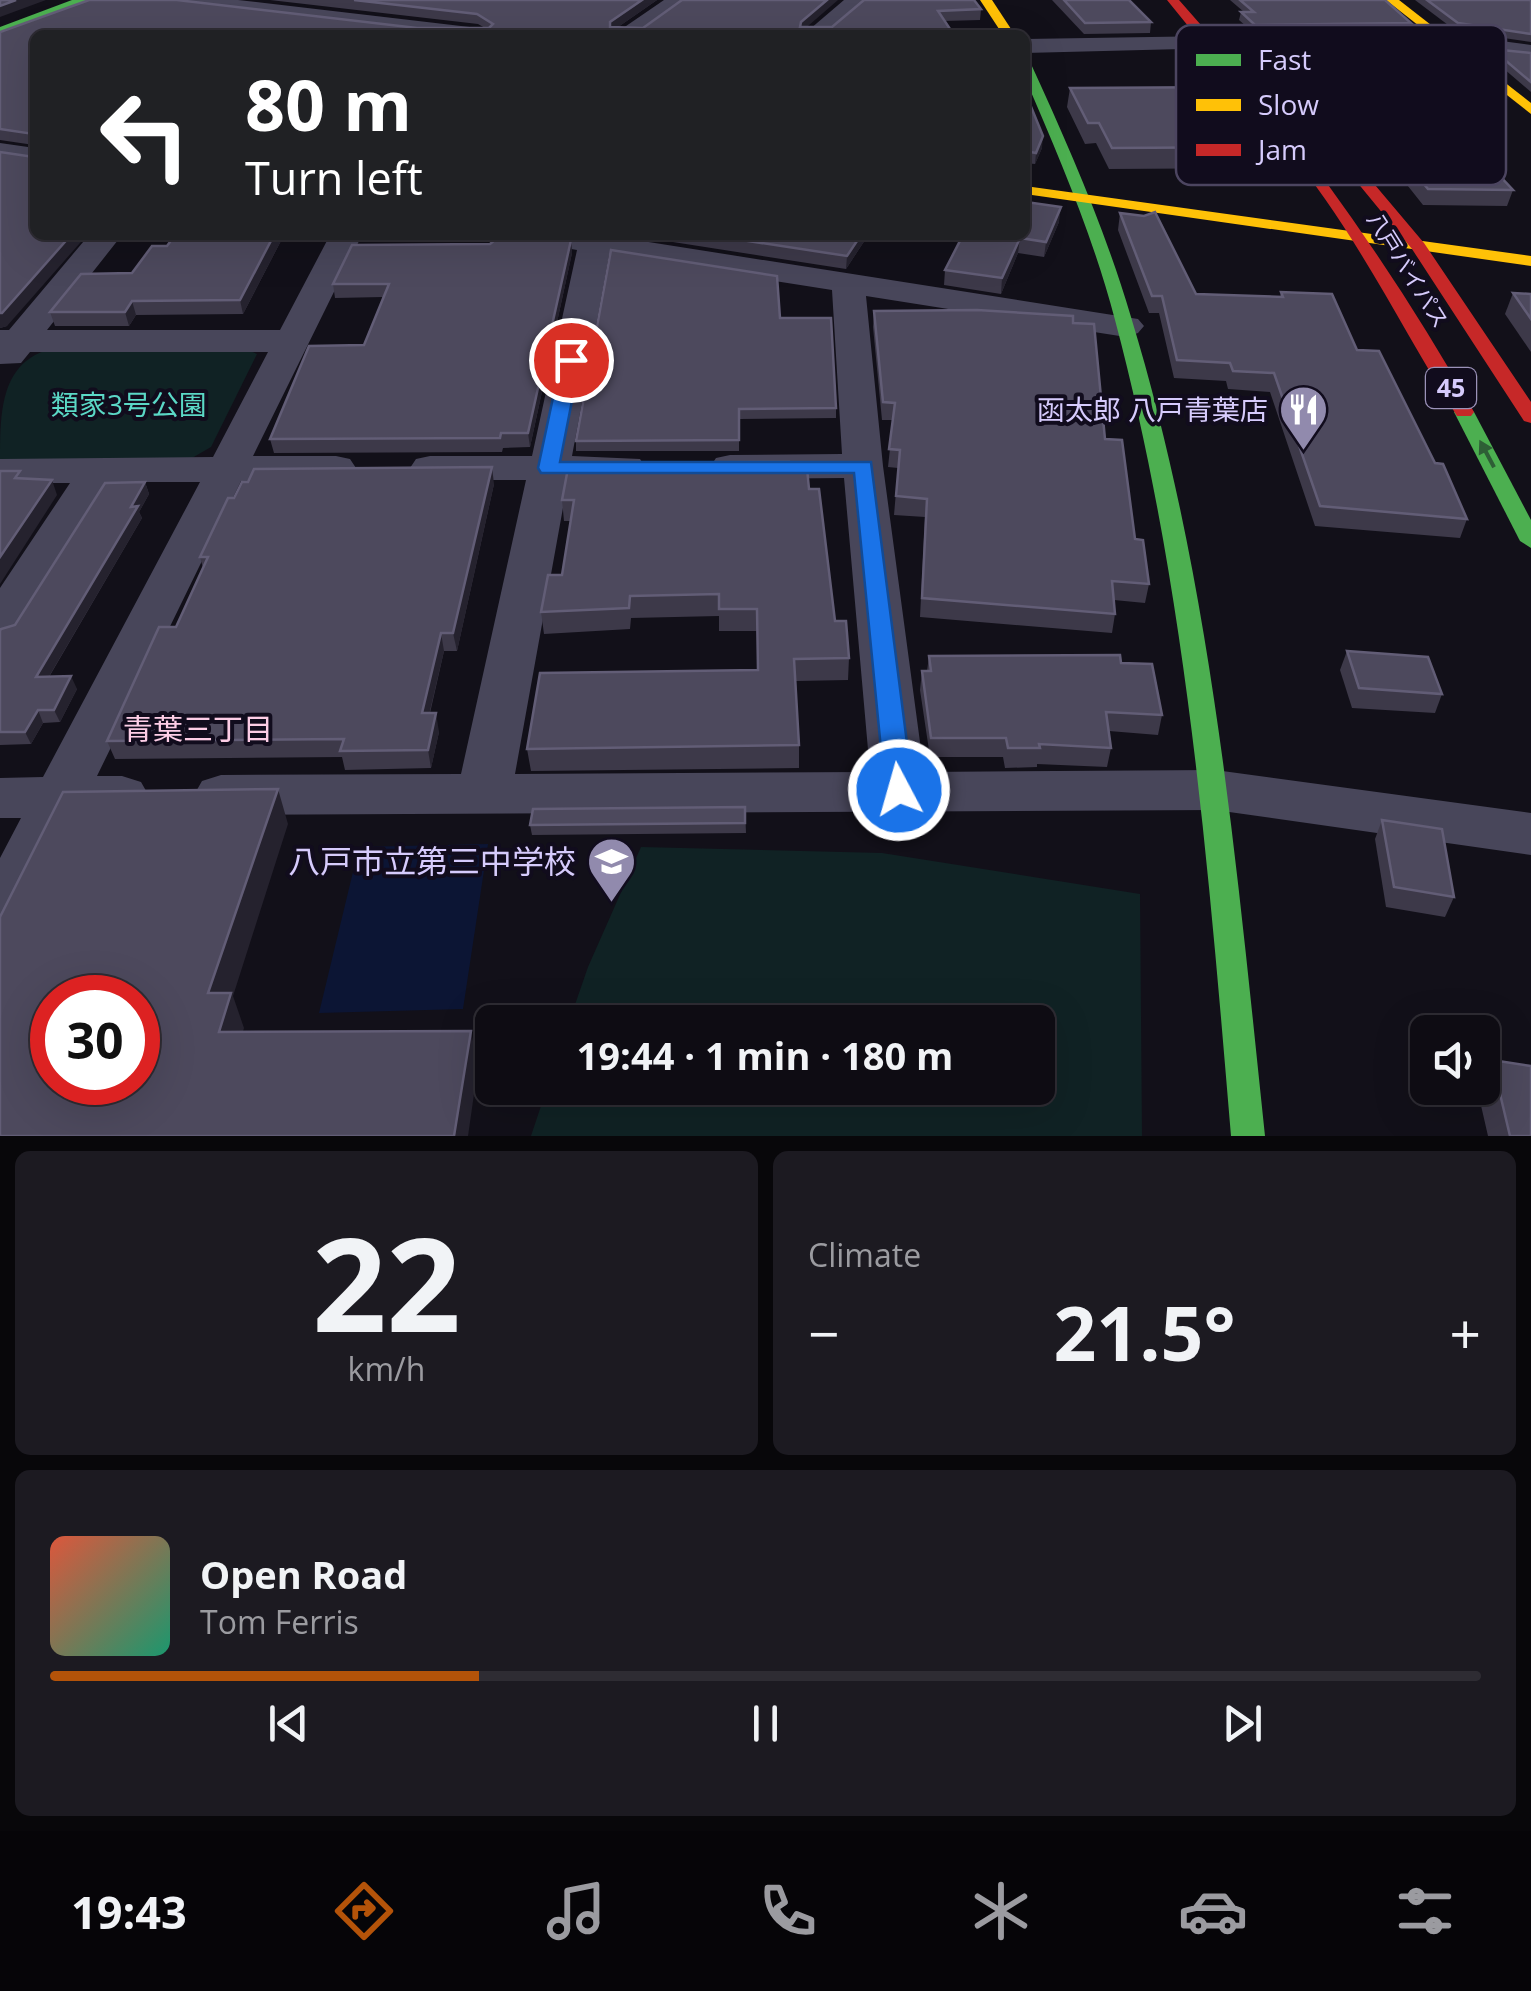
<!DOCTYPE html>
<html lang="en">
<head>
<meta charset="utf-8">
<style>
	body { margin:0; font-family:"Open Sans","Noto Sans JP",sans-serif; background:#1c1a21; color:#f1f3f6; height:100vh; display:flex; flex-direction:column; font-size:38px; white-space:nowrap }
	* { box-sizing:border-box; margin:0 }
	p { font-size:32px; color:#9b9ba0 }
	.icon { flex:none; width:55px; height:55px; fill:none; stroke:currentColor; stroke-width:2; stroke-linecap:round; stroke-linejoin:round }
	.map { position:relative; height:1136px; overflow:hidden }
	.side { display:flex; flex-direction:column; gap:15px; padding:15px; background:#08070a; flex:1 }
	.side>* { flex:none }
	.banner { position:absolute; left:30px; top:30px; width:1000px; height:210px; border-radius:15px; box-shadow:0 10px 40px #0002,0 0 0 2px #2e2c33; background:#202124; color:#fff; overflow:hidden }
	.buttons { position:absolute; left:1410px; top:1015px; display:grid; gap:20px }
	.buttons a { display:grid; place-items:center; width:90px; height:90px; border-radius:15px; background:#0e0c13; box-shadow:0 10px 40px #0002,0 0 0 2px #2e2c33; font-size:50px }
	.speed { position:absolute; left:30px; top:975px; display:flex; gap:20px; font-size:50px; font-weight:700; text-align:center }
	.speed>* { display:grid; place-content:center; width:130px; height:130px; border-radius:50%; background:#0e0c13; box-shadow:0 10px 40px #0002,0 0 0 2px #2e2c33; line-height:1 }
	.speed .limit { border:15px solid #d22; background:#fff; color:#111 }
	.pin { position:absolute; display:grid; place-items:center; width:85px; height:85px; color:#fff; margin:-42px; border:5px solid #fff; border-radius:50%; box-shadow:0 2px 10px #0007 }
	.me { position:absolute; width:110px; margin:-55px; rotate:354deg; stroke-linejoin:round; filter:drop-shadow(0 0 8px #0008) }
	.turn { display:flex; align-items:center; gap:35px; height:210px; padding:0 50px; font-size:45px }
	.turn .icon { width:130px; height:130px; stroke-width:2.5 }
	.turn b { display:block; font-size:70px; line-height:85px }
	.big { font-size:75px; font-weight:700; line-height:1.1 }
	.side .tile { flex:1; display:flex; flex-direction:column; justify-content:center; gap:15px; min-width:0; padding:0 35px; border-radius:15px; background:#1c1a21 }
	.side .dial { align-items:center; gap:0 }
	.dial b { font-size:130px; line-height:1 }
	.song { display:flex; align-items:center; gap:30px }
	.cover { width:120px; height:120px; border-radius:15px; background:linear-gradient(135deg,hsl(10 70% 55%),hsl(160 70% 35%)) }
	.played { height:10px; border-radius:5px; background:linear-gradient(90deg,#b45309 30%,#2e2c33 30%) }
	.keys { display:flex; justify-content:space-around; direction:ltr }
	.heat { display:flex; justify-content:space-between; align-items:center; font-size:55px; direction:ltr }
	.side .tiles { flex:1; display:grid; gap:15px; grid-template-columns:1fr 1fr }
	.tile:last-child { grid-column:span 2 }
	.trip { position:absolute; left:475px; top:1005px; width:580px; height:100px; border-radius:15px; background:#0e0c13; box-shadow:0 10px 40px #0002,0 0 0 2px #2e2c33; font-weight:700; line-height:100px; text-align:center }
	.tab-bar { display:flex; height:160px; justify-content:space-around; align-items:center; background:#060508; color:#9b9ba0 }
	.tab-bar .icon { width:70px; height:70px }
	.tab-bar .current { color:#b45309 }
	.tab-bar b { font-size:45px; color:#f1f3f6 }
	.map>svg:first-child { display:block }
</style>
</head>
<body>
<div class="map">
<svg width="1531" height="1136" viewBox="0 0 1531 1136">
	<rect width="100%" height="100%" fill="#121019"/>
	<g fill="#102224">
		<path d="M47,350H248L257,354L211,447L192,458L0,460C0,414 0,365 47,350Z"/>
		<path d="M641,847L882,853L1140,894L1142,1136H531L547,1088H1038V1022H569L588,967Z"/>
	</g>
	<path fill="#0c1534" d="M488,844L463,1009L319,1013L359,847Z"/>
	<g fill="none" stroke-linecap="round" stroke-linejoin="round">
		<g fill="#48465a" fill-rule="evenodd">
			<path d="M170,0H238L478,28L490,35H419L181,7Z"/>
			<path d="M664,0H690L641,35H613Z"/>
			<path d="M844,0H869L829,35H803Z"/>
			<path d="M1448,34L1531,45V59L1448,48L1404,49L1392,42L1404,35Z"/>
			<path d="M1214,36L1226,43L1222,48L1025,53V39Z"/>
			<path d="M1340,36L1352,43L1348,48L1247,51L1235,44L1247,37Z"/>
			<path d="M0,143L35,148V166L0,161Z"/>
			<path d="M89,235H122L47,330H280L330,235H362L253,456H336L350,459L356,468L350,477L336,480L241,481L97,776H122L141,782L149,796L141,810L122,816L77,817L21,931L0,938V858L21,818H0V778L43,777L200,482H112L17,635L0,639V588L70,483H0V459L213,457L268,352H30L21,363L0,364V330H9Z"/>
			<path d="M526,235H604L1138,319L1144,326L1138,333L1126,337L866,296L883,466L924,772L1215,770L1531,813V855L1215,810L221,815L202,809L194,795L202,781L221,775L461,774L526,480H430L416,477L410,468L416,459L430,456H532L577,250L531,242ZM609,255L832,290L842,454L730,455L716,458L710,467L716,476L730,479L844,478L870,772L515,774L568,480L640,477L646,468L640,459L572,456Z"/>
		</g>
		<g fill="#4caf50" fill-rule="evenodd">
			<path d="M72,0H88L0,35V27Z"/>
			<path d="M1025,60L1031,64C1069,147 1105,229 1131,317C1212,582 1236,861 1265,1136H1231C1208,862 1186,587 1115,320C1093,236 1059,157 1025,78Z"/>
			<path d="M1464,406L1474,412L1531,520V548L1520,541L1454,412Z"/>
		</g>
		<g fill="#ffc107" fill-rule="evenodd">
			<path d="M980,0H992L1015,35H1003Z"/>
			<path d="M1386,0H1399L1531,103V114Z"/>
			<path d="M1025,186L1531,256V266L1025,194Z"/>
		</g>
		<g fill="#c62828" fill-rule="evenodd">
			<path d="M1167,0H1179C1292,127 1390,263 1474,412L1471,416H1457C1412,345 1374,269 1325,199C1276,129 1220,66 1167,0Z"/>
			<path d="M1338,153H1348L1424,243L1531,402V423L1524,421L1412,249L1338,159Z"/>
		</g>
	</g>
	<g fill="#3d3949">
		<path d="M270,0H657L618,27H832L864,0L981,9L980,20L944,21L954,35H35V235L7,326L0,328V152L34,157V145L0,140V32L485,28L478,24Z"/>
		<path d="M1052,0H1129L1151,22L1150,33L1084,34Z"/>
		<path d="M1230,0H1385L1411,23L1409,31L1254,33L1239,20L1241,12H1244Z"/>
		<path d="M1415,0H1531V42L1456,31Z"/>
		<path d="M1280,40L1482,73L1478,87L1469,86L1487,102L1483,117L1445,118L1513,190L1507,206L1423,205L1354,118H1345L1308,77L1302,78L1277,54Z"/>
		<path d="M1492,49L1531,53V92L1490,57Z"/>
		<path d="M1070,88L1288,147L1283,168L1109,169L1096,143L1085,144L1067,107Z"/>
		<path d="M1025,92L1042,148L1035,164L1025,163Z"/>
		<path d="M1028,203L1059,222L1044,257L1018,253L1001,294L944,285L945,270Z"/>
		<path d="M1120,213L1196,294L1280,297L1281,292L1357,350L1435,463L1467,519L1460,538L1315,526L1270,392L1228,389L1226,381L1174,378L1159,313H1149L1118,230Z"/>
		<path d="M175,235H284L243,314L136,315L129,326H55L50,312L132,273L167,246Z"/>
		<path d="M628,235H865V240L846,269Z"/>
		<path d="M571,240L572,253L530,447L503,448L502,452L274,453L270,439L364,345L383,297L335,298L333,284L490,244Z"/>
		<path d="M1513,293L1531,294V352L1505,314Z"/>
		<path d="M874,311L1073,323L1105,439L1149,584L1145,603L1114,600L1115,614L1112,633L920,617L925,517L894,515L898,468L888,467L893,420H882L873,327Z"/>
		<path d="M780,318L836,408V418L739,419V451H576V441Z"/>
		<path d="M789,468L809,489L835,621L849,658L848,680L796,681L799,745V768L531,771L527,749L758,670L757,631H719V616L631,618L630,629L544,634L541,612L562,575L571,521H564L562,500Z"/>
		<path d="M145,482L149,494L139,512L142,518L49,677L77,689L60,722L43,723L31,744L0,745V631L15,625Z"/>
		<path d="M494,484L457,651H444L430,713L439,732L431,768L345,770L342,757L115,759L107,741L176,627L203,568L200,557Z"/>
		<path d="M1347,651L1442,694L1435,713L1352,708L1340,670Z"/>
		<path d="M929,656L1121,663L1162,715L1158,735L1109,731L1111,748L1107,767L1037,764V767L1005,768L1003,757H930L920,690L922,671H927Z"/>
		<path d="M745,807L746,833L532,835L530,825Z"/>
		<path d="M1382,820L1454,897L1445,917L1386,907L1375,839Z"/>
		<path d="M1492,1060L1531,1136H1488L1477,1088H1482V1078Z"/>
	</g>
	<g fill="#25222e">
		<path d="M16,0H46L0,17V6Z"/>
		<path d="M642,0H657L611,32L610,35V22Z"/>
		<path d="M827,0H838L801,32V22Z"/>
		<path d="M1043,136L1042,148L1035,164L1036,153Z"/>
		<path d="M1061,207L1059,222L1044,257L1046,242Z"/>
		<path d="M71,235H87L7,326L0,328V313Z"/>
		<path d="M274,235H284L243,314L240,300Z"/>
		<path d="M861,235H865V240L846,269L847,256Z"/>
		<path d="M1020,238L1018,253L1001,294L1002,278Z"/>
		<path d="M571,240L572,253L530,447L528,433Z"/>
		<path d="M132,301L136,315L129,326L125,312Z"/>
		<path d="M492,467L494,484L457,651L453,633Z"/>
		<path d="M52,480L57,495L0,584V557Z"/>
		<path d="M145,482L149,494L139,512L142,518L41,690L36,677Z"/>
		<path d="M441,633L444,651L425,732L422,713Z"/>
		<path d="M71,676L77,689L60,722L54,710Z"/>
		<path d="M38,710L43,723L31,744L25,732Z"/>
		<path d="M436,713L439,732L431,768L428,750Z"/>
		<path d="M278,789L288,824L233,996L244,1028L233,1067L219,1032L208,993Z"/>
		<path d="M471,1031L478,1066L468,1136H454Z"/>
	</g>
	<g fill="#4d495d" stroke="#625d76" stroke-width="2.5" fill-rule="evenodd">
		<path d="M0,0H16L0,6Z"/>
		<path d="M89,0H177L417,28H489L493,24L477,14L354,0H642L610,22V27L643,28L682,0H827L801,22L800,27H832L864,0H974L981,9L938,11L954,35H379L377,32L372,35H35V235H71L2,313H0V152L34,157V134L0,129V32Z"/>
		<path d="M1064,0H1129L1151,22L1085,23Z"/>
		<path d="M1240,0H1385L1411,23L1255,25L1241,12H1254Z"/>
		<path d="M1427,0H1531V34L1458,23Z"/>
		<path d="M1439,38L1482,73L1449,68L1487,102L1431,103L1513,190L1428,189L1357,103H1349L1311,63H1305L1280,40Z"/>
		<path d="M1492,49L1531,53V82Z"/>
		<path d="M1242,87L1288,147L1112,148L1099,123H1088L1070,88Z"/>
		<path d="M1025,92L1043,136L1036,153L1025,151Z"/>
		<path d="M1025,195H1029L1026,202L1061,207L1046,242L1020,238L1002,278L945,270L963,235H1025Z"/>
		<path d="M1155,212L1196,294L1283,297L1281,292L1332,294L1357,350L1379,351L1435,463L1443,464L1467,519L1320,506L1274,373L1233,371L1230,363L1177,360L1162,296H1152L1120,213L1144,216Z"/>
		<path d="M175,235H274L240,300L132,301L125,312H50L81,274L132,273L152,246H167Z"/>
		<path d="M501,235H541L571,240L528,433H501L500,438L270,439L309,346L364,345L389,284H333L352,245L490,244Z"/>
		<path d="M709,235H861L847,256Z"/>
		<path d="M611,250L777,276L780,318H831L836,408L739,409V440L576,441Z"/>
		<path d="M1513,293L1531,294V319Z"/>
		<path d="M977,310L1073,316V323L1094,324L1105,439L1122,440L1135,539L1143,540L1149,584L1112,581L1115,614L922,598L927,499L896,496L900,450L889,449L895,403L883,402L874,311Z"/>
		<path d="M789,462V468H807L809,489H819L835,621H846L849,658L794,659L799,745L527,749L540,673L758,670L757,609H719V594L630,596L629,608L541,612L548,575H562L574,500H562L569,463Z"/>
		<path d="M492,467L453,633H441L422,713H436L428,750L340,751L344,739L107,741L159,627H176L208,557H200L228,498H234L242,482H248L254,469Z"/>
		<path d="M0,471H20L15,478L52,480L0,557Z"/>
		<path d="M145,482L131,507L138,506L36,677L71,676L54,710H38L25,732H0V631L1,629L15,625L105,483Z"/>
		<path d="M1347,651L1428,657L1442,694L1359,688Z"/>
		<path d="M1120,655L1121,663L1152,664L1162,715L1106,712L1111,748L1039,744L1040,748H1008L1006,738H931L922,671H931L929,656Z"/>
		<path d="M278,789L208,993H231L219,1032L471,1031L454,1136H0V917L63,792ZM52,998H138V1082H52Z"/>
		<path d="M745,807V823L530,825L533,809Z"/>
		<path d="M1382,820L1442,829L1454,897L1394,887Z"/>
		<path d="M1492,1060L1531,1066V1136H1510Z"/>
	</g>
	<defs><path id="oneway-solid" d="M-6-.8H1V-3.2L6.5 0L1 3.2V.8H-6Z" transform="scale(2.5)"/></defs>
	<use fill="#2e5e36" href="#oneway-solid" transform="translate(1487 454) rotate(-118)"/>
	<path fill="#1a73e8" stroke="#114b97" stroke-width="2.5" d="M571,354L580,360L560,462H871L913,790L909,798H889L885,790L854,473H541L538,468L561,360Z"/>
	<defs>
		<symbol id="restaurant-pin" viewBox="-11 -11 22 30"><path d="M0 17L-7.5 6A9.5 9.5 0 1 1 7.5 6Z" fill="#918aad" stroke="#110c1d"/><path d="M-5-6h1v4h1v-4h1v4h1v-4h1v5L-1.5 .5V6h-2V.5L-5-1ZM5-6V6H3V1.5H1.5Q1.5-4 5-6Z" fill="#fff"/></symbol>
		<symbol id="school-pin" viewBox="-11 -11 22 30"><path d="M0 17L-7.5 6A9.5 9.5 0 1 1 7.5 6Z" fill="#918aad" stroke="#110c1d"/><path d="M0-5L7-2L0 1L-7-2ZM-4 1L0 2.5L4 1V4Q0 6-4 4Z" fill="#fff"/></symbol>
	</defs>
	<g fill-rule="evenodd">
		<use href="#restaurant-pin" x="1276" y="382" width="55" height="75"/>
		<use href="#school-pin" x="584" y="834" width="55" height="75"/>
	</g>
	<g text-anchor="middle" stroke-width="8" stroke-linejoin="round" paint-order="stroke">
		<g font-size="22" fill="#d6cbfc" stroke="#110c1d">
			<text transform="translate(1408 270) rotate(58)" y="8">八戸バイパス</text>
		</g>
		<rect fill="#110c1d" stroke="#9b92b9" stroke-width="2.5" x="1426" y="368" width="50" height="40" rx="8"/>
		<g font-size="25" font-weight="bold" fill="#d6cbfc">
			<text x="1451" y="397">45</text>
		</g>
		<g font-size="28" fill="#5bd8c6" stroke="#110c1d">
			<text x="129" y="415">類家3号公園</text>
		</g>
		<g font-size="28" fill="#d6cbfc" stroke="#110c1d" text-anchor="end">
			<text x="1268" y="420">函太郎 八戸青葉店</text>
		</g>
		<g font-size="30" fill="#fdcde6" stroke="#110c1d">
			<text x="198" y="740">青葉三丁目</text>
		</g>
		<g font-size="32" fill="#d6cbfc" stroke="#110c1d" text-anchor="end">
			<text x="576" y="873">八戸市立第三中学校</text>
		</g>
	</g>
	<rect x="1176" y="25" width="330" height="160" rx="15" fill="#110c1d" stroke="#4c4560" stroke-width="2.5"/>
	<rect x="1196" y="54" width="45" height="12" fill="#4caf50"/>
	<rect x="1196" y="99" width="45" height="12" fill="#ffc107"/>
	<rect x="1196" y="144" width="45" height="12" fill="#c62828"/>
	<g font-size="28" fill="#d6cbfc">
		<text x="1258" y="70">Fast</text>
		<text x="1258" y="115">Slow</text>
		<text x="1258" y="160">Jam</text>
	</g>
</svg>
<div class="buttons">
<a><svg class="icon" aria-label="sound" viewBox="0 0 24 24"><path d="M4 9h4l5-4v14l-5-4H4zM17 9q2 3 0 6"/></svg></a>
</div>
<div class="speed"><div class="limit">30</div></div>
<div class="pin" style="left:571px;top:360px;background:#d93025"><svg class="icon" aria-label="arrive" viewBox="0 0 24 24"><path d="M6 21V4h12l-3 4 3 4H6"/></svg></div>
<svg class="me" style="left:899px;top:790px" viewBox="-20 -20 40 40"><circle r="17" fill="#1a73e8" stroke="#fff" stroke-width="3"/><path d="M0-11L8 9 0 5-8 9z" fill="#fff"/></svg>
<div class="trip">19:44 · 1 min · 180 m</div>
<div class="banner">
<div class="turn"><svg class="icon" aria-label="left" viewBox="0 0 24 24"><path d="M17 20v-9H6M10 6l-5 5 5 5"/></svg><div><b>80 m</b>Turn left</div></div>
</div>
</div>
<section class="side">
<div class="tiles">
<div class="tile dial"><b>22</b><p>km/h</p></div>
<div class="tile"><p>Climate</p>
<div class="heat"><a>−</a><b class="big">21.5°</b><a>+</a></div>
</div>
<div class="tile">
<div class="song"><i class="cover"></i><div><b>Open Road</b><p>Tom Ferris</p></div></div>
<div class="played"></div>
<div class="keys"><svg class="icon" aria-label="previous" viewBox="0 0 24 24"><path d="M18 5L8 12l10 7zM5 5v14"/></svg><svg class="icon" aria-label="pause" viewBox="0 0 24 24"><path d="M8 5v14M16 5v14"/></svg><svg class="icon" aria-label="next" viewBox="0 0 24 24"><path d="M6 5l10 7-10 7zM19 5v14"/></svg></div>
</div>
</div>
</section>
<nav class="tab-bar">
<b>19:43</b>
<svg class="icon current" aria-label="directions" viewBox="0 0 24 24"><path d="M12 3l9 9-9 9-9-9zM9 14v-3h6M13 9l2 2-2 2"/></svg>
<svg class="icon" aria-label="music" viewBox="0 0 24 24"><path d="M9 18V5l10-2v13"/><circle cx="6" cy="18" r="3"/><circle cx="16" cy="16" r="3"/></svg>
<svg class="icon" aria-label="phone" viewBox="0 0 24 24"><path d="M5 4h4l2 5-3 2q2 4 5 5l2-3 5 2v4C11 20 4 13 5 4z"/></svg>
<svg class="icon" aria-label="climate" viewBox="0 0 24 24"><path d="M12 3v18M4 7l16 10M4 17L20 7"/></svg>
<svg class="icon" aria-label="car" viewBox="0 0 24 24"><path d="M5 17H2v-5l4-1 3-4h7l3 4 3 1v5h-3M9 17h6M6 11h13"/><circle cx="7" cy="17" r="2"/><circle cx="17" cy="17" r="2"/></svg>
<svg class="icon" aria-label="filters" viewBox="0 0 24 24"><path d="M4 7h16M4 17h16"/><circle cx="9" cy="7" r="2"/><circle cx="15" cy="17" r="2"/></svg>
</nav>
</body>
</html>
